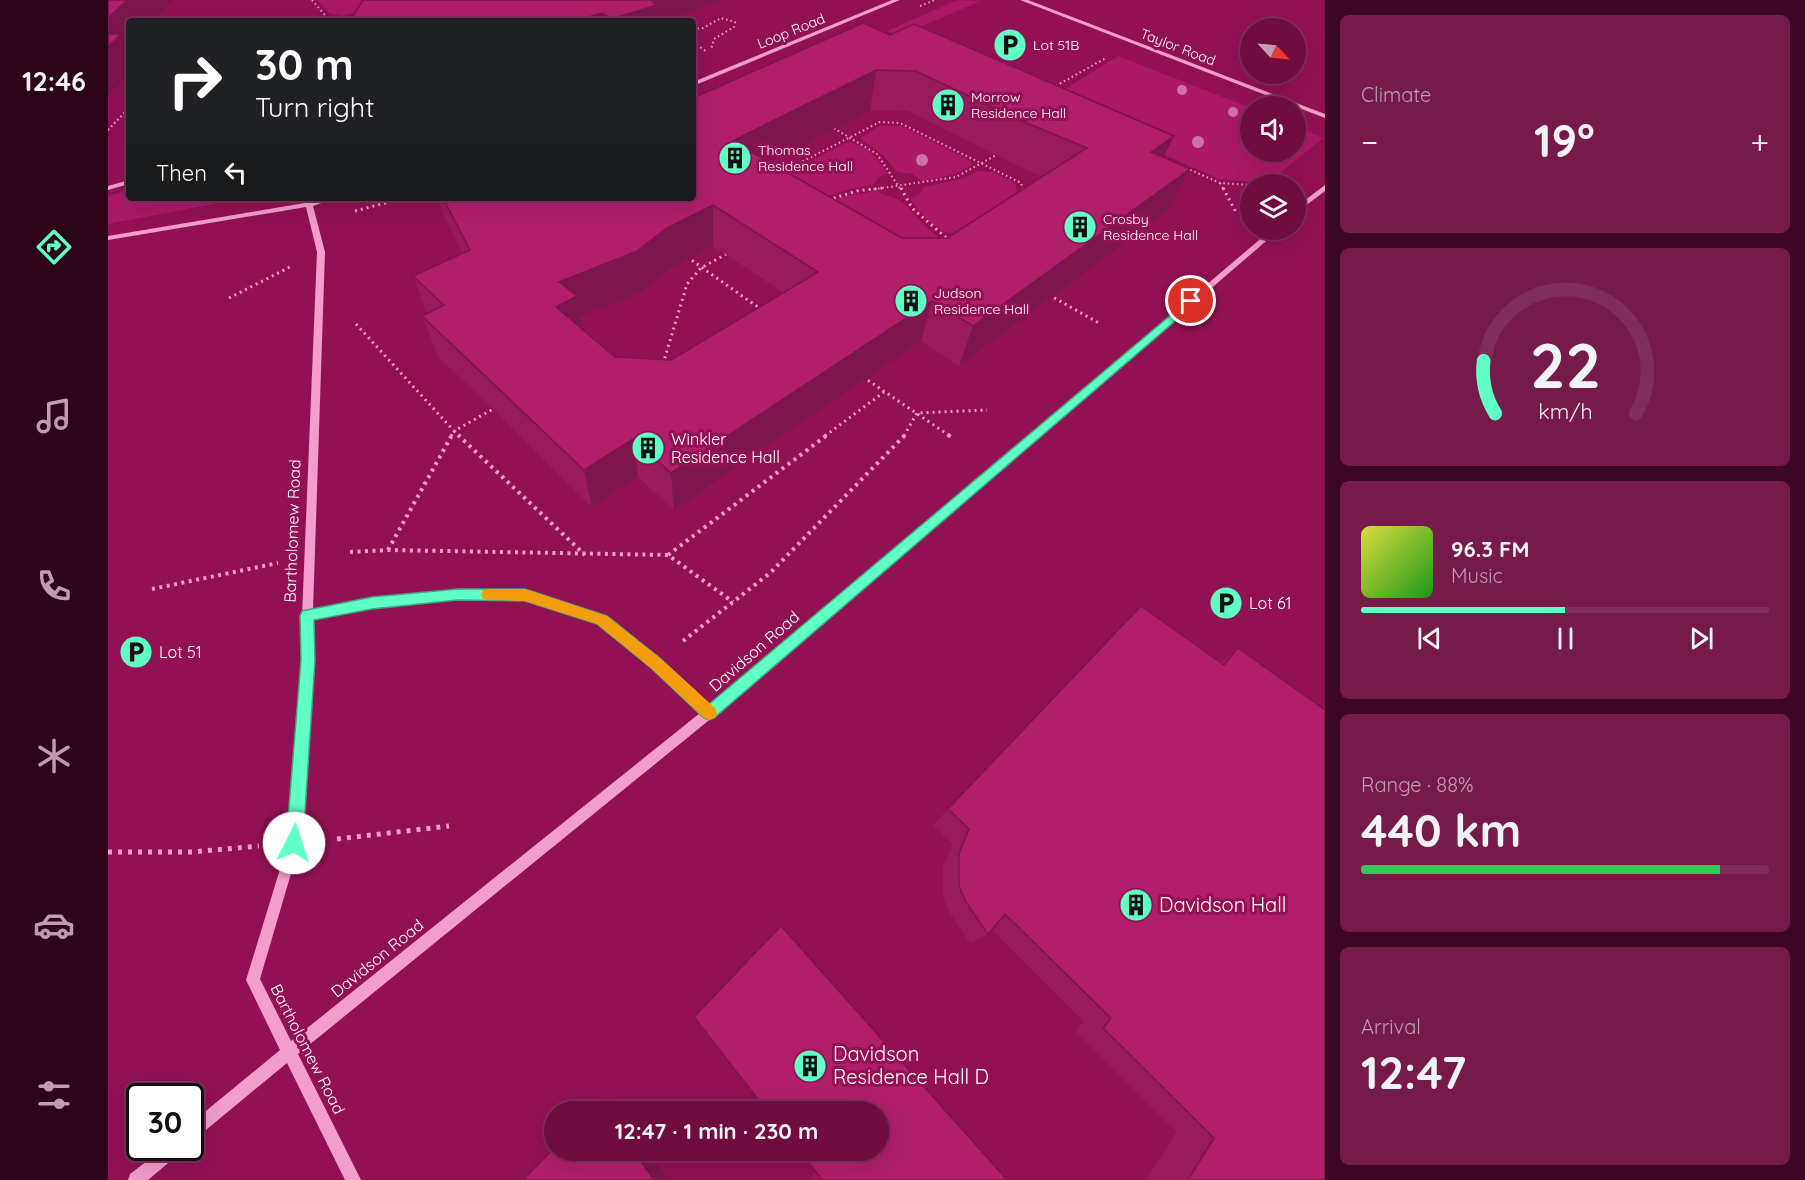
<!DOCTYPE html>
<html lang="en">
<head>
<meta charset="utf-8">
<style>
	body { margin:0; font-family:Quicksand,sans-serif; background:#761b49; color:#f1f3f6; height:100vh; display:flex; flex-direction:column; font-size:22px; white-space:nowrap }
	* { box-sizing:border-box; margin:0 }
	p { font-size:20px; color:#bf9cb0 }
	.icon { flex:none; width:33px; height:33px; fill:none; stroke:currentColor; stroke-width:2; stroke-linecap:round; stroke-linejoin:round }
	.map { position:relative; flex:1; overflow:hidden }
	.side { display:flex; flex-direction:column; gap:15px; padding:15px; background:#3c0722; width:480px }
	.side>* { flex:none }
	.hud { position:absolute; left:18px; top:18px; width:570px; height:183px; border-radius:6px; box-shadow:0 6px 24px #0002,0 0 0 2px #802d58; background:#202124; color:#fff; overflow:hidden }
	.needle { width:39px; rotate:116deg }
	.controls { position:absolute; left:1132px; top:18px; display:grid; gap:12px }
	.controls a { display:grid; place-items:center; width:66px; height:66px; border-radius:50%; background:#6e0d3e; box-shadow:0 6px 24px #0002,0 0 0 2px #802d58; font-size:30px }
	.speed { position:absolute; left:18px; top:1083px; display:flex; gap:12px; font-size:30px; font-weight:700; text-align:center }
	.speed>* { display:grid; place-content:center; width:78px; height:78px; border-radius:50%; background:#6e0d3e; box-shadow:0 6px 24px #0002,0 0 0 2px #802d58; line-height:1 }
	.speed .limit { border:3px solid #111; border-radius:9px; background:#fff; color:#111 }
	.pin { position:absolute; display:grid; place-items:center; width:51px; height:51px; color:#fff; margin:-26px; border:3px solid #fff; border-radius:50%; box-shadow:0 2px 6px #0007 }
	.me { position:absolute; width:66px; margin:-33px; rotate:4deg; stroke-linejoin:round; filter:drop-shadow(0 0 4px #0008) }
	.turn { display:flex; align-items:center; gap:21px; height:126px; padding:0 30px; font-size:27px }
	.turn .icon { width:78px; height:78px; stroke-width:2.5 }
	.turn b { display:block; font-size:42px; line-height:51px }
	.then { display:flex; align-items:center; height:57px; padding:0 30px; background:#0003; gap:12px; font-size:22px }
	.big { font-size:45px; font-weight:800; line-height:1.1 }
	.side .card { flex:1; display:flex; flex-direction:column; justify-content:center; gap:9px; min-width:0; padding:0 21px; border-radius:9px; background:#761b49 }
	.side .dial { align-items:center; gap:0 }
	.dial svg { height:156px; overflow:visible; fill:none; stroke:#802d58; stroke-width:7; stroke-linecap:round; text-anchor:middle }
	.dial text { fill:#f1f3f6; stroke:none }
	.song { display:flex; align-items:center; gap:18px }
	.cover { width:72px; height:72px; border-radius:9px; background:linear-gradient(135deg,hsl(60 70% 55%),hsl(120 70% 35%)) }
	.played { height:6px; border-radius:3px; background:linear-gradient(90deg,#5fffc5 50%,#802d58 50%) }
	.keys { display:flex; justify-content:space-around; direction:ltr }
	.heat { display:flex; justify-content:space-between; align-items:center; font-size:33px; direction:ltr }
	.charge { height:9px; border-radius:4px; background:linear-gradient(90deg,#34c759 88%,#802d58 0) }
	.trip { position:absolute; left:436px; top:1101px; width:345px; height:60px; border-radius:30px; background:#6e0d3e; box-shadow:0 6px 24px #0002,0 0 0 2px #802d58; font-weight:800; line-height:60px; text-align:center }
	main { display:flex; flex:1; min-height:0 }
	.tab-bar { display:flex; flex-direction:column; width:108px; justify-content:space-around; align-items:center; background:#2c0519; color:#bf9cb0 }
	.tab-bar .icon { width:42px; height:42px }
	.tab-bar .active { color:#5fffc5 }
	.tab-bar b { font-size:27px; color:#f1f3f6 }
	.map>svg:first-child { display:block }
</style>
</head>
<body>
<main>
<nav class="tab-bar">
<b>12:46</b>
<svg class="icon active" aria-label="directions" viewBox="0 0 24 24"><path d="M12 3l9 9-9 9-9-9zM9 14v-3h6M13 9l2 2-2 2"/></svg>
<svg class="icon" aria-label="music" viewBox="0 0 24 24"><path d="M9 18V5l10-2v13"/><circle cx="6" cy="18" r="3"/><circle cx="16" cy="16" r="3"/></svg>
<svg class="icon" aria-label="phone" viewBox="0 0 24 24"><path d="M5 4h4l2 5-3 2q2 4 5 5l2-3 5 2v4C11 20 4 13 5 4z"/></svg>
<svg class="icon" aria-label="climate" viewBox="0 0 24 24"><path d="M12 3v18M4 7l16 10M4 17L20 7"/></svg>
<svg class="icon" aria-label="car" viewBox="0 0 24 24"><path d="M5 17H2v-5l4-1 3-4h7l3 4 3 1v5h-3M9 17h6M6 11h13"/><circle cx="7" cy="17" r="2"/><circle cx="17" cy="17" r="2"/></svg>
<svg class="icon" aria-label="filters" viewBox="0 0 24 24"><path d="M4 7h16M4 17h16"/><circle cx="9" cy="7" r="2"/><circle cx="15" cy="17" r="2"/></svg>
</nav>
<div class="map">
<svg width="1217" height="1180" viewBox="0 0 1217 1180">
	<rect width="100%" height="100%" fill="#921153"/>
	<g fill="#ac1966">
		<path d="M209,0H306L234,16L221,13Z"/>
		<path d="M850,0L872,1L806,30L800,40L779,31Z"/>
		<path d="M1010,56L1143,108V152H1188V126L1215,138L1160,183L1111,179L943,104L941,99Z"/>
		<path d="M772,126H793L863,161L864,165L844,175L814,181L804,174L789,172L776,156L752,138Z"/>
		<path d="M737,143C754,141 772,159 779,173L770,178L766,184L735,191L707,201L675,176Z"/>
		<path d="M871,171L885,172L907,183L910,195L848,234C829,233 813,214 802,199L811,195L816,187L853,179Z"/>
		<path d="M21,190V198H137L0,224V196Z"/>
		<path d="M769,191C776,197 788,196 794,202C808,214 816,228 832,238L819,252L717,204L737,196Z"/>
	</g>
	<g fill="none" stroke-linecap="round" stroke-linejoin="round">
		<g stroke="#f29dca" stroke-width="2" stroke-dasharray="1.5 3" stroke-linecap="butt">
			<path d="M204,0L222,21"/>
			<path d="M812,6L827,0"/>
			<path d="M558,15L567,21"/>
			<path d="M228,21L248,17"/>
			<path d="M585,29L595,28L613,18L627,22L626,27L606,39L603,50"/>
			<path d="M585,42L599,52"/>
			<path d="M944,88L998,58"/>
			<path d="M722,126L769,154L793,190"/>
			<path d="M0,130L21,108"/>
			<path d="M1078,168L1112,183L1143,185"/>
			<path d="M1112,183L1116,190"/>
			<path d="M669,190L668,175L772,122L792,123L913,183L915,190"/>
			<path d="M761,190L848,177L892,153"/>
		</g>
		<g stroke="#f29dca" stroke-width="3" stroke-dasharray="2 4" stroke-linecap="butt">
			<path d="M669,188L778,255L799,261L823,257L916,195L914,188"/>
			<path d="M793,188L804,208L842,241"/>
			<path d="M1115,188L1129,214"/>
			<path d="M720,200L749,191L774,188"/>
			<path d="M247,211L296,198"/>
			<path d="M579,257L654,310"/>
			<path d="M941,295L991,323"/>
			<path d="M121,298L184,266"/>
			<path d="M248,324L346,431L387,408"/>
			<path d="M555,364L579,284L593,268L620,253"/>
			<path d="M755,377L842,436"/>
			<path d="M343,436L346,431L352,436"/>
			<path d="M717,436L776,392"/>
			<path d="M796,436L809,413L879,410"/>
		</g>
		<g stroke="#f29dca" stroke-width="4" stroke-dasharray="3 4.5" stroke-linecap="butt">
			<path d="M350,435L477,555"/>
			<path d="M840,435L846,439"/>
			<path d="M280,550L344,435"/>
			<path d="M242,552L280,550L560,555L625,602"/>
			<path d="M560,555L719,435"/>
			<path d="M44,589L170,563"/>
			<path d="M575,641L662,573L797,435"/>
		</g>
		<g stroke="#f29dca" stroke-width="5" stroke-dasharray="4 6" stroke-linecap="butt">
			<path d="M229,839L341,826"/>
			<path d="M0,852H84L151,846"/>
		</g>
		<g fill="#f29dca" fill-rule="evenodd">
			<path d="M784,0H792L585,86V82Z"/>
			<path d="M912,0H920L1217,114V118Z"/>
			<path d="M21,180V184L0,190V186Z"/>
			<path d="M1217,185V191L1188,213V207Z"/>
			<path d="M195,198H203V201L216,198H228L205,206L217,252L205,610L264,598L350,590L417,591L498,617L552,660L601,706L1163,230H1171L605,717L190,1054L253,1180H237L179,1063L87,1139L82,1141V1124L172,1050L138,980L180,843L194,660V616L209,252L198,207L0,240V236L197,203ZM350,598L417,599L490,624L544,668L592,713L183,1041L152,979L192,843L206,660L204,620L264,608Z"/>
			<path d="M56,1148H75L72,1153L40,1180H20L22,1174Z"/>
		</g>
	</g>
	<g fill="#cd74a2">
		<circle cx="1074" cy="90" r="5"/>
		<circle cx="1125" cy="112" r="5"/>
		<circle cx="1090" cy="142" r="6"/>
		<circle cx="814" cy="160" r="6"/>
	</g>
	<g fill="#981b5c" fill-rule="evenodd">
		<path d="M255,0H618L550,21H242Z"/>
		<path d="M755,23L1055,157L1061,210L851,366L813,341L566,510L530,477L484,507L330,356L314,316L319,314L305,276L355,253L336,216L330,198H585ZM762,110L800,111L908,165L935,177L839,238H794L661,162ZM605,246L676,293L563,360L507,357L475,329L472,317L533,292L562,269Z"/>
		<path d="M1130,648L1217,1180H1038L1069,1132L968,1031L975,1021L884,930L880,934L862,943L841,912L835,897V867L845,844L825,825L840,809L1112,663Z"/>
		<path d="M673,926L899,1180H701L707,1172L690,1150H771V1112H659L588,1021L586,1017Z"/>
	</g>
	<g fill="#7c164b">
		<path d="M19,0H66L44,21H21V44L20,45L21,48V74L0,96V18Z"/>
		<path d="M528,0H618L550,21H503V19Z"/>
		<path d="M495,13V21H465Z"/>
		<path d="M768,70L762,110L624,182V141Z"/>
		<path d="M1066,136L1046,177L1043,152Z"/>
		<path d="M1082,169L1061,210L851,366L865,326Z"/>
		<path d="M605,205V246L562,269L533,292L472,317L476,337L448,307L451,282Z"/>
		<path d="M824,301L813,341L566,510L563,473Z"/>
		<path d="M525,439L530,477L484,507L476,470Z"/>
		<path d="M502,1097L512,1112H498L491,1101Z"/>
		<path d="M525,1150H540L560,1180H546Z"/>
	</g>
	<g fill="#b11f6b" stroke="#7c164b" stroke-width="1.5" fill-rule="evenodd">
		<path d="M0,0H19L0,18Z"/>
		<path d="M255,0H542L549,5L503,19L495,13L465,21H242Z"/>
		<path d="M755,23L782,35L806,24L1066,136L1043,152L1082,169L865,326L824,301L563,473L525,439L476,470L314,316L336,305L305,276L362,250L335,198H585V98ZM768,70L808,71L921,124L979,148L839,238H794L624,141ZM605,205L710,272L563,360L507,357L448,307L469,296L451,282L529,251L559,228Z"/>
		<path d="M0,34H13L0,47Z"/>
		<path d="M1033,606L1116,665L1130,648L1217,710V1180H1080L1106,1138L995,1028L1003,1018L897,914L880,934L858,902L851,886V854L861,829L840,809Z"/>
		<path d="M673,926L899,1180H714L691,1150H771V1112H660L586,1017Z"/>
		<path d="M491,1101L498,1112H481Z"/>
		<path d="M447,1147V1150H525L546,1180H415Z"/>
	</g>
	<path fill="#5fffc5" stroke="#3ea680" stroke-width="1.5" d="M1083,298L1088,301L1087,304L606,718L601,720L596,718L543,668L489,624L417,601L350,600L264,609L206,620L207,660L195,843L192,849L186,851L180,849L178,843L193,660L192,616L194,611L264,597L350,589H417L499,616L553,659L601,704Z"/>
	<path fill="#f59e0b" d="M380,589H417L499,616L553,659L607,708L609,713L607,718L601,720L596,718L543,668L489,624L417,601L380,600L375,599L373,595L375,590Z"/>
	<defs>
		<symbol id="parking-disc" viewBox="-11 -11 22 22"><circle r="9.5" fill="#5fffc5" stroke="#921153"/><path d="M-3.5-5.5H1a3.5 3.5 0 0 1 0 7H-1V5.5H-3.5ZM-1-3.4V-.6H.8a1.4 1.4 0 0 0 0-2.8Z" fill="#111"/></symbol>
		<symbol id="building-disc" viewBox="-11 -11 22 22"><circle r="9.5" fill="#5fffc5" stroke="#921153"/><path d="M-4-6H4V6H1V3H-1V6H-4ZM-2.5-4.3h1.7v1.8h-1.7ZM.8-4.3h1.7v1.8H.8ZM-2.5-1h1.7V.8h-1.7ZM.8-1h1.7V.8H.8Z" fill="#111"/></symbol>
	</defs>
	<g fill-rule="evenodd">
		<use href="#parking-disc" x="883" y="26" width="38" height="38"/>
		<use href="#building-disc" x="821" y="86" width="38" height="38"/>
		<use href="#building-disc" x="608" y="139" width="38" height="38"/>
		<use href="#building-disc" x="953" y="208" width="38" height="38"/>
		<use href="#building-disc" x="784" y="282" width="38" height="38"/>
		<use href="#building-disc" x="521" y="429" width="38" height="38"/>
		<use href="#parking-disc" x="1099" y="584" width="38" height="38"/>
		<use href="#parking-disc" x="9" y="633" width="38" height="38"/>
		<use href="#building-disc" x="1009" y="886" width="38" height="38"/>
		<use href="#building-disc" x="683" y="1047" width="38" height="38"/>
	</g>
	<g text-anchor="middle" stroke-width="6" stroke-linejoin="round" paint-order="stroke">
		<g font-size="14" fill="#fff" stroke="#921153">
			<text transform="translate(683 31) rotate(-22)" y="5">Loop Road</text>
			<text transform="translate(1070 47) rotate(21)" y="5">Taylor Road</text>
		</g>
		<g font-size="14" fill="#fff" stroke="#921153" text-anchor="start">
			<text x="925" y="50">Lot 51B</text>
			<text x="863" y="102">Morrow<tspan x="863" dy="16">Residence Hall</tspan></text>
			<text x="650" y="155">Thomas<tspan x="650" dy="16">Residence Hall</tspan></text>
			<text x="995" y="224">Crosby<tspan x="995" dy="16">Residence Hall</tspan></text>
			<text x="826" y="298">Judson<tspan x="826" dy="16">Residence Hall</tspan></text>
		</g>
		<g font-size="16" fill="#fff" stroke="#921153" text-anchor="start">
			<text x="563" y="445">Winkler<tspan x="563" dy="18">Residence Hall</tspan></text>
			<text x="1141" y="609">Lot 61</text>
			<text x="51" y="658">Lot 51</text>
		</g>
		<g font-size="16" fill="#fff" stroke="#921153">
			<text transform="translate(184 531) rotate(-88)" y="6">Bartholomew Road</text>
			<text transform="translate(646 651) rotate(-41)" y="6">Davidson Road</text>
			<text transform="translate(269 958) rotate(-39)" y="6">Davidson Road</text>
			<text transform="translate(200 1049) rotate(63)" y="6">Bartholomew Road</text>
		</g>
		<g font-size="20" fill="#fff" stroke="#921153" text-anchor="start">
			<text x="1051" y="912">Davidson Hall</text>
			<text x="725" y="1061">Davidson<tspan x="725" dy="23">Residence Hall D</tspan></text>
		</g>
	</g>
</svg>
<div class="controls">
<a><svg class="needle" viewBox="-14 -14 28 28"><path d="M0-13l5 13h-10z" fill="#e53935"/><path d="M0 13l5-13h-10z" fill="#bf9cb0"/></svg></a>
<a><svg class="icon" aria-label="sound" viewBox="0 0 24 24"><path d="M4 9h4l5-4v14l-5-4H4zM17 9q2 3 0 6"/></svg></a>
<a><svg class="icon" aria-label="layers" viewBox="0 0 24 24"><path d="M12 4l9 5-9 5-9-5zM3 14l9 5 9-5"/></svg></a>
</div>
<div class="speed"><div class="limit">30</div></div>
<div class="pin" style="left:1083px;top:301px;background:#d93025"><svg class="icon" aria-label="arrive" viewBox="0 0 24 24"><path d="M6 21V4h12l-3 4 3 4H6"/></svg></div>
<svg class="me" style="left:186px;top:843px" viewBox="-20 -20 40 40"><circle r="19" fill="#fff"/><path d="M0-13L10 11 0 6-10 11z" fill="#5fffc5"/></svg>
<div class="trip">12:47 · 1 min · 230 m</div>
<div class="hud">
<div class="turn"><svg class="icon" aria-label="right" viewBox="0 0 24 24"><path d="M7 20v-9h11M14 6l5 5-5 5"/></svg><div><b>30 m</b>Turn right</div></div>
<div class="then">Then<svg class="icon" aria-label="left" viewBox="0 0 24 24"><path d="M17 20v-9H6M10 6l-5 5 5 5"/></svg></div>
</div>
</div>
<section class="side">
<div class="card"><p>Climate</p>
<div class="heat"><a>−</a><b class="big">19°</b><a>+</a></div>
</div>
<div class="card dial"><svg viewBox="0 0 100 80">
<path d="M14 69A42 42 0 1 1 86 69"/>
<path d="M14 69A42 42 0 0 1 8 42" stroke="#5fffc5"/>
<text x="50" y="56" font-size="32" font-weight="700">22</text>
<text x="50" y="72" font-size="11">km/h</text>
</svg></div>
<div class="card">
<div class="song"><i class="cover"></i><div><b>96.3 FM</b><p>Music</p></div></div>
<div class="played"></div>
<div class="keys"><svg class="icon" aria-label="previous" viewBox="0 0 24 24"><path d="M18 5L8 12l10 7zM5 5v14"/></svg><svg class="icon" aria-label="pause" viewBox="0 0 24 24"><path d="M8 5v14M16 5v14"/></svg><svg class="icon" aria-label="next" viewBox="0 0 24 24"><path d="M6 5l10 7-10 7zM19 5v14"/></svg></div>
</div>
<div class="card"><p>Range · 88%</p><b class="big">440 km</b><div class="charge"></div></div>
<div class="card"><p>Arrival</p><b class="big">12:47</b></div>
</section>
</main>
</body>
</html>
